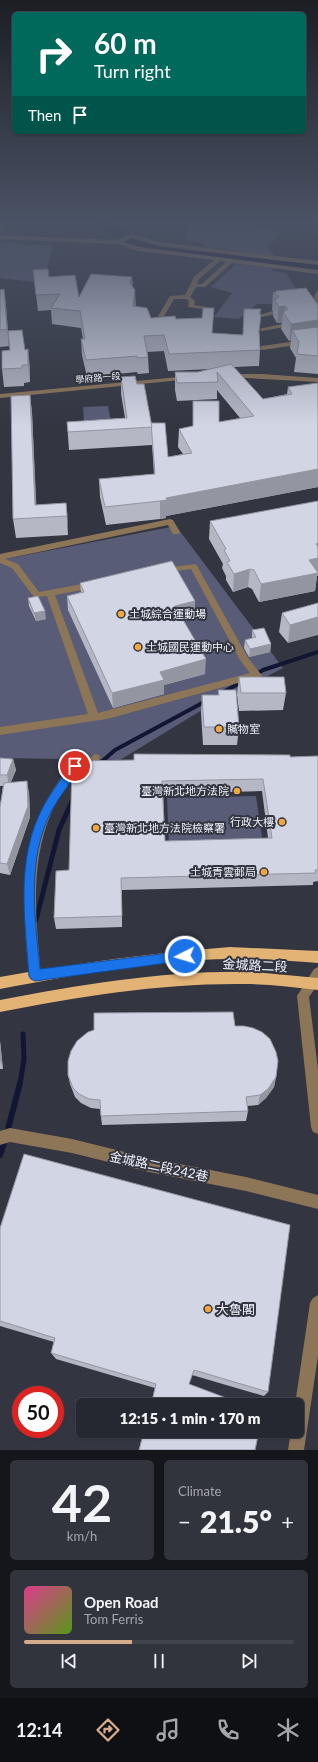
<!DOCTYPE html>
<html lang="en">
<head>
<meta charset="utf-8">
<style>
	body { margin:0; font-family:Lato,"Noto Sans TC",sans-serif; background:#32343d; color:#f1f3f6; height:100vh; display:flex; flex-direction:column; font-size:15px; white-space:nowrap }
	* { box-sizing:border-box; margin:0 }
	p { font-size:13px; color:#a4a6ab }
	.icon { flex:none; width:22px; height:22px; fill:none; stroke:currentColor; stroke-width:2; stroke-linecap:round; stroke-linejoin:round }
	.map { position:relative; height:1450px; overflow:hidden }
	.sheet { display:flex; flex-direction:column; gap:10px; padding:10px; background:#15161b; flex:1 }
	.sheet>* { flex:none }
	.hud { position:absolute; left:12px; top:12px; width:294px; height:122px; border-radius:6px; box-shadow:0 1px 3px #0004,0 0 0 1px #42444d; background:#00695c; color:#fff; overflow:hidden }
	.speed { position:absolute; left:12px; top:1386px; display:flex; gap:8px; font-size:20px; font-weight:700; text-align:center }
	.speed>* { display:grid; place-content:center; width:52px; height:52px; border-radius:50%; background:#262831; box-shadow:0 1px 3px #0004,0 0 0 1px #42444d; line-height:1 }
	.speed .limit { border:6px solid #d22; background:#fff; color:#111 }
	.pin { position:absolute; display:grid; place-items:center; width:34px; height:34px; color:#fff; margin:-17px; border:2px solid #fff; border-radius:50%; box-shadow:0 1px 4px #0007 }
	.me { position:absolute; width:44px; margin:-22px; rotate:265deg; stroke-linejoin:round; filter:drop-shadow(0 0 3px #0008) }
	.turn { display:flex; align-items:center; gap:14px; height:84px; padding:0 16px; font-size:18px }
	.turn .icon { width:52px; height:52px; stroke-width:2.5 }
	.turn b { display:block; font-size:28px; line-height:34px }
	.then { display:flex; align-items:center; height:38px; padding:0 16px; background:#0003; gap:8px; font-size:15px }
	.big { font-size:30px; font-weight:800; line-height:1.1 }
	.sheet .widget { flex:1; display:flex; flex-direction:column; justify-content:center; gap:6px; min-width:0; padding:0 14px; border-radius:6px; background:#32343d }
	.sheet .dial { align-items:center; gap:0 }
	.dial b { font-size:52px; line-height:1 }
	.song { display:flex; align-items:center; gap:12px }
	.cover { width:48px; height:48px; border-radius:6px; background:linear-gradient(135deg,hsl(330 70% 55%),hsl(90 70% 35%)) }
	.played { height:4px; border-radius:2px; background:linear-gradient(90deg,#d6ab8b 40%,#42444d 40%) }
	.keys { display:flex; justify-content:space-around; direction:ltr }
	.heat { display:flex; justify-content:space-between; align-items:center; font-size:22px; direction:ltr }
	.sheet .tiles { flex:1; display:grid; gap:10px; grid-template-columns:1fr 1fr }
	.widget:last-child { grid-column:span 2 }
	.trip { position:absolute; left:76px; top:1398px; width:228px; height:40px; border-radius:6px; background:#262831; box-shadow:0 1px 3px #0004,0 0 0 1px #42444d; font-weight:800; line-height:40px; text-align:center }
	.tabs { display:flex; height:64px; justify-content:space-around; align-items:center; background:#0f1014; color:#a4a6ab }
	.tabs .icon { width:28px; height:28px }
	.tabs .current { color:#d6ab8b }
	.tabs b { font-size:18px; color:#f1f3f6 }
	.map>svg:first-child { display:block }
</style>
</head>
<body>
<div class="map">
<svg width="318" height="1450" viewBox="0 0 318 1450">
	<rect width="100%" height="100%" fill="#333641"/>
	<g fill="#585c76">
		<path d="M191,223H248L281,233L267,246L274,256L208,247L201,243L183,240Z"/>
		<path d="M0,241L23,245H53L43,283L0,278Z"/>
		<path d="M236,264L272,268V271L286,273L300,295L297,304H257L239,319L214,317L232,293L211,287Z"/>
		<path d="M108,406L113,433L85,436L83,407Z"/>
		<path d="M176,526L283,668L197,713L120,760L0,758V560Z"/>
		<path d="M256,796L263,844L169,847L167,798Z"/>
	</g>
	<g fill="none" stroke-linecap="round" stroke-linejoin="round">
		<g stroke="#131632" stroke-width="4">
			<path d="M255,675L263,670L318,652"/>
			<path d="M221,693L242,682"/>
			<path d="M99,764L115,750L206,701"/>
		</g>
		<g stroke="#131632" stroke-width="5">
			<path d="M36,920L59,830L73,799"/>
			<path d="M20,1084L24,1059L23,1034"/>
		</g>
		<g stroke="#131632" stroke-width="6">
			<path d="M7,1133L20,1083"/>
			<path d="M0,1155L5,1140"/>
		</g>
		<path fill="#131632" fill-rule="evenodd" d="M96,223H111L135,238L158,245L318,263V271L157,253L125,244Z"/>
		<g fill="#8d7558" fill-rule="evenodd">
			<path d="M1,223H7L2,232L0,233Z"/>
			<path d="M132,234L158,242L318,261V265L158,246L132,238L123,242L140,247L318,270V274L232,263L205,287H196L190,297L195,301L194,305L211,308V310L188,307L189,301L186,299H174L163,318L160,320L157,318L170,296L185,295L194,277L214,260L139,251L117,244L0,239V235L117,240ZM220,261L226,262L202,284H197L199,279Z"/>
			<path d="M318,291V322L315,320C311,310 311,302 316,292Z"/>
			<path d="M273,311L276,313L275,314L262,317L259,315Z"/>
			<path d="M282,324L285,326L284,327L262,331L259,329Z"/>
			<path d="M318,338V342L262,350L259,348L262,346Z"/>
			<path d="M229,374H262L318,378V382L227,377V375Z"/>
			<path d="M189,376L191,377V379L0,398V394Z"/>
			<path d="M170,519L173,520L180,532L179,534H173L168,525L5,559L18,564L39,592L93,582L97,585L93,588L55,595L98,713L250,673L240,660L191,569L161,573L160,571L161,569L164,568L196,564L248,658L260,673L262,675L260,677L107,719L0,735V727L88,714L47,596L34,597L12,568L0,563V554Z"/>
			<path d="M95,754L99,755L100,758C95,767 88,767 78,769C70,783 59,796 52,811C29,864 36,920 41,976L39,980L35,982L31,980L29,976C24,920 17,863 42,810C49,793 61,779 71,763L89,759Z"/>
			<path d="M318,967V984L309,997L318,1069V1134L313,1132L311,1127L297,996L314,969Z"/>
			<path d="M10,1128L72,1139L149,1158L246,1177L318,1195V1209L246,1191L149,1172L72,1153L10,1142L0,1145V1131Z"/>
			<path d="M318,1295V1356L304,1450H288L291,1431H297V1405H295L310,1303L313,1298Z"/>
		</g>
		<g fill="#e3b275" fill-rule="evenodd">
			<path d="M230,947L318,951V963C289,961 259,958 230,959C153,960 76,975 0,989V977C77,963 152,953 230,947Z"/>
			<path d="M254,972L318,978V990C294,987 269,984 245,984C163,983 81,996 0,1012V1000C84,984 169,970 254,972Z"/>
		</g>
	</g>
	<g fill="#b5b7c4" fill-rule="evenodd">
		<path d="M33,270L79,297L132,277L133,287L136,306L151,318L176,319L202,318L214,308L212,333L243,335L244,309H261L259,332L260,350L259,366L234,367L263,399L287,394L288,387L318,383V487L166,516V518L160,519L106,525L100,497L99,479L154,474L152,444V445L69,450L67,422L125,418L121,394V377L137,384L151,427L168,457L183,454L178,447L179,429L193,426V401L219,422L240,418L217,390V399L177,401L175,390V372H198L212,369L168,371L164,351L147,352L148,357L149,373L138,374L137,372L87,377L82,355L81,339H83L81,328L52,324L51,310L38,311Z"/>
		<path d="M4,289L6,306L8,331L25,350L30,367V382L24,383V386L4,387L2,369L10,350L8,336L9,346L0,347V290Z"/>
		<path d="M276,291L318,306V374L294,372L296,358L290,348L291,340L289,341L281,329L282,323H277L273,316V311L272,310L273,293H275Z"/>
		<path d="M30,395L32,413L36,505L66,503L68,535L16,538L13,519Z"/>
		<path d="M210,521L317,576L315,591L259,602L252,589L248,587L233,592L226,580V576L222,568L223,564L209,539Z"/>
		<path d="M80,583L195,601V615L183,618L205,674L164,685V694L113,708L68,610L67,596L81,592Z"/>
		<path d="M28,598L46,619L36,621L29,606Z"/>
		<path d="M318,603L288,643L279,632L282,613Z"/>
		<path d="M252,630L271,644L270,652L249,657L244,648L245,640L252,638Z"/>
		<path d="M239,677L286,693L283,710L239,711L237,695Z"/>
		<path d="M218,690L239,727L237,745H203L201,712L202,695H218Z"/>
		<path d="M318,756V881L313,882V885L122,890V927L56,929L54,918L69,870L72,767L290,757ZM262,791L268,838L165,841L163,794Z"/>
		<path d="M0,758L13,759L16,770L11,782L29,792L30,817L10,875L0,873V807L3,786H0Z"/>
		<path d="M235,1026L276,1077L274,1087L266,1098L258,1105L247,1106L248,1111L246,1121L102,1125L100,1109L91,1108L81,1103L75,1097L70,1084L68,1075Z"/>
		<path d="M0,1041L3,1069H0Z"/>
		<path d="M0,1228L268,1392L264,1396L192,1375L155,1388L56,1359L51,1353L54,1342L0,1326Z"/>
	</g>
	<g fill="#9395a0">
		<path d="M132,277L133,292L130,283Z"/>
		<path d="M4,289L6,306L9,346L7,329Z"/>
		<path d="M135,290L136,306L134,322L133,306Z"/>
		<path d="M285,306L284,313L283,312L282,323H277L279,307Z"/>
		<path d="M318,320V337L292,330L291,340L289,341L291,324Z"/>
		<path d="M28,349L30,367V382L28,365Z"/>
		<path d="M30,395L32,413L37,518L35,505Z"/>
		<path d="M318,469V487L166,516V518L160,519V501L166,498Z"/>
		<path d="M66,503L68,521V535L67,516Z"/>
		<path d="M318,543V576H317L315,591L259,602L261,584L309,560L316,544Z"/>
		<path d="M250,569L248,587L233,592L234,574Z"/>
		<path d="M195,601V615L175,620V606Z"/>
		<path d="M45,611L46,619L36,621L34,613Z"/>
		<path d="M318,617V635L288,643L290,625Z"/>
		<path d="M271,644L270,652L249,657L250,649Z"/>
		<path d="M206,659L205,674L164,685V694L113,708L112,693L160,672Z"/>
		<path d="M13,759L16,770L9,786L7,775Z"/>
		<path d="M27,781L29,792L30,817L10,875L7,864Z"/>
		<path d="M121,878L122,890V927V916Z"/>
		<path d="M0,1041L3,1069L0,1060Z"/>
		<path d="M276,1077L274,1087L266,1098L258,1105L260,1095Z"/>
	</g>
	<g fill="#d2d5e4" stroke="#9395a0" fill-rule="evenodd">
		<path d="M48,269L49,277L75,275L79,297L91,274L132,277L130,283L135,290L133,306L147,308L151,318L175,316L176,319L202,318L203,308H214L212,333L243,335L244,309H261L259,313L261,315L259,331L260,350L169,354L164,335L144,336L148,357L138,358L137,356L86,360L81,339H85L80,311L51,308L60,294L36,295L33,270Z"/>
		<path d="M306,288L318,305V320L291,324L283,312L288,309L285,306L279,307L274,299H277L279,296L273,293L276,292V291Z"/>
		<path d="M4,289L7,329L0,330V290Z"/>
		<path d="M318,327V356L297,354L299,342L292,330Z"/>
		<path d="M22,330L25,350L28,349V365H22V368L2,369V351L10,350L8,331Z"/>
		<path d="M231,364L263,399L292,394L288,387L318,383V469L166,498L167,500L160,501L105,507L99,479L155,474L151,423H165L168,457L192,453L179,429L193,426V401H219V422L254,416L217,372L218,382L177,383L175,372H198Z"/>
		<path d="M135,376L137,384H144L152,427L68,432L67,422L127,418L121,377Z"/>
		<path d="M30,395L35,505L66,503L67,516L13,519L11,396Z"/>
		<path d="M318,501V543L316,544L318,547V558L309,560L318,573L261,584L254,570L250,569L234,574L227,562L230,561L224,550L226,549L210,521Z"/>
		<path d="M172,561L195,601L175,606L206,659L160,672L164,680L112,693L67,596L84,592L80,583Z"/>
		<path d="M38,596L45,611L34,613L28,598Z"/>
		<path d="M318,603V617L290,625L282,613Z"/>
		<path d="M264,628L271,644L250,649L245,640L256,637L252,630Z"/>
		<path d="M239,677H284L286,693H241Z"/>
		<path d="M218,690H236L239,727H204L202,695H219Z"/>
		<path d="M134,754L290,755V757L318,756V870H315L316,873L121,878L122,916L54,918L56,871L69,870L72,767L75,761L134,760ZM263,779L272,838L165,841L162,781Z"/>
		<path d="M0,758L13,759L7,775H0Z"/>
		<path d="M27,781L28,806L7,864L0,863V807L4,783Z"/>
		<path d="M233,1012L235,1026H244L253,1028L262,1032L270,1039L276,1052L278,1061L276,1077L268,1089L260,1095L246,1097L248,1111L101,1116L100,1100L89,1099L79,1094L73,1088L68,1075V1061L71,1051L77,1041L88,1032L94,1030V1013Z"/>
		<path d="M24,1154L290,1225L268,1392L194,1370L189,1384L245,1405H151L156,1384L51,1353L55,1338L0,1321V1228Z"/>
		<path d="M144,1431H259L255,1450H139Z"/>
	</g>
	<linearGradient id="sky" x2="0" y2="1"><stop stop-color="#1c1e24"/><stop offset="0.52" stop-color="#4a5265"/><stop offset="1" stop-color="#4a5265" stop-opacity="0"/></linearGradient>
	<rect width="318" height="426" fill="url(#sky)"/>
	<path fill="#1a73e8" stroke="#114b97" d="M75,763L80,766C72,782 60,795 52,810C26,859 35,917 40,969L185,951L189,952L190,956L189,960L35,981L31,979L29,976C25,919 15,860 43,807C51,792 62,778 72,764Z"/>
	<g fill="#efa73e" stroke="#333641" stroke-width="1.5">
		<circle cx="121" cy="614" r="4"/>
		<circle cx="138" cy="647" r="4"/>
		<circle cx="219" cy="729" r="4"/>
		<circle cx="237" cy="791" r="4"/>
		<circle cx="282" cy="822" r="4"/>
		<circle cx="96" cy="828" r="4"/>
		<circle cx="264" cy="872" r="4"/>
		<circle cx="208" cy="1309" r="4"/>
	</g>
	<g text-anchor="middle" stroke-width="4" stroke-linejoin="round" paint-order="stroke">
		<g font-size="9" fill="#f1f3fb" stroke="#333641">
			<text transform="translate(98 378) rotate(-5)" y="3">學府路一段</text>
		</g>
		<g font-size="11" fill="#f1f3fb" stroke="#333641" text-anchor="start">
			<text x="129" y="618">土城綜合運動場</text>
			<text x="146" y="651">土城國民運動中心</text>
			<text x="227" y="733">贓物室</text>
			<text x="229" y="795" text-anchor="end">臺灣新北地方法院</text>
			<text x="274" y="826" text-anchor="end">行政大樓</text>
			<text x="104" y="832">臺灣新北地方法院檢察署</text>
			<text x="256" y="876" text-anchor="end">土城青雲郵局</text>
		</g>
		<g font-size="13" fill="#f1f3fb" stroke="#333641">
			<text transform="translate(255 965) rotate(3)" y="5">金城路二段</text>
			<text transform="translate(159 1166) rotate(12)" y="5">金城路二段242巷</text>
		</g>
		<g font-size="13" fill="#f1f3fb" stroke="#333641" text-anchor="start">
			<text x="216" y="1314">大魯閣</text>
		</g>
	</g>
</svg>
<div class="speed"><div class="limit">50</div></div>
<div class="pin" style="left:75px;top:766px;background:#d93025"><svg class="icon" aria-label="arrive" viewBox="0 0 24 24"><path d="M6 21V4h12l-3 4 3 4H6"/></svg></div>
<svg class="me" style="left:185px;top:956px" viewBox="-20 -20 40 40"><circle r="17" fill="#1a73e8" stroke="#fff" stroke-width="3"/><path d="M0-11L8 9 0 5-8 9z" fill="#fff"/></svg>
<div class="trip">12:15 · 1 min · 170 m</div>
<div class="hud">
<div class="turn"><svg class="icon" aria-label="right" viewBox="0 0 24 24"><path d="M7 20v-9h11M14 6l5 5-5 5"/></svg><div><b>60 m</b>Turn right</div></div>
<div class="then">Then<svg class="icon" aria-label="arrive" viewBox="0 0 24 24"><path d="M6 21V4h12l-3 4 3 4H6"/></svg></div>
</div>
</div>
<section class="sheet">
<div class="tiles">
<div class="widget dial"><b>42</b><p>km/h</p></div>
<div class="widget"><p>Climate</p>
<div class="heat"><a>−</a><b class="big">21.5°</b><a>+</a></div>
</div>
<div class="widget">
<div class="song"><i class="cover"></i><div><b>Open Road</b><p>Tom Ferris</p></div></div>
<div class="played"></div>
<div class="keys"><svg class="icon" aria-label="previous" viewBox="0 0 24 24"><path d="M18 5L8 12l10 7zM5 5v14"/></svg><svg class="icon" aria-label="pause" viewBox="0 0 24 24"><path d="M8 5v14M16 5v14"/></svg><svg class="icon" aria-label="next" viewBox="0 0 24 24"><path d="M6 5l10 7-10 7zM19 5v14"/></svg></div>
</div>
</div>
</section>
<nav class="tabs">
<b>12:14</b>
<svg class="icon current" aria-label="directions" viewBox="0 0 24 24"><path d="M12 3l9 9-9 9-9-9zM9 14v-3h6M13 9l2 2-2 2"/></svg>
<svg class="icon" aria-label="music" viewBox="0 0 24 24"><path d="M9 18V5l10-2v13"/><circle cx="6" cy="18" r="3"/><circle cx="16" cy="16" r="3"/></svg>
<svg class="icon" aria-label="phone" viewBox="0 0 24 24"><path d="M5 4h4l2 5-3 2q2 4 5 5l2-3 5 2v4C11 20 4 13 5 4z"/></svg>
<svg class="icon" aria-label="climate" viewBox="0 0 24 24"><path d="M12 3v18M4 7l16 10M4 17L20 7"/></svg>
</nav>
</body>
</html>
